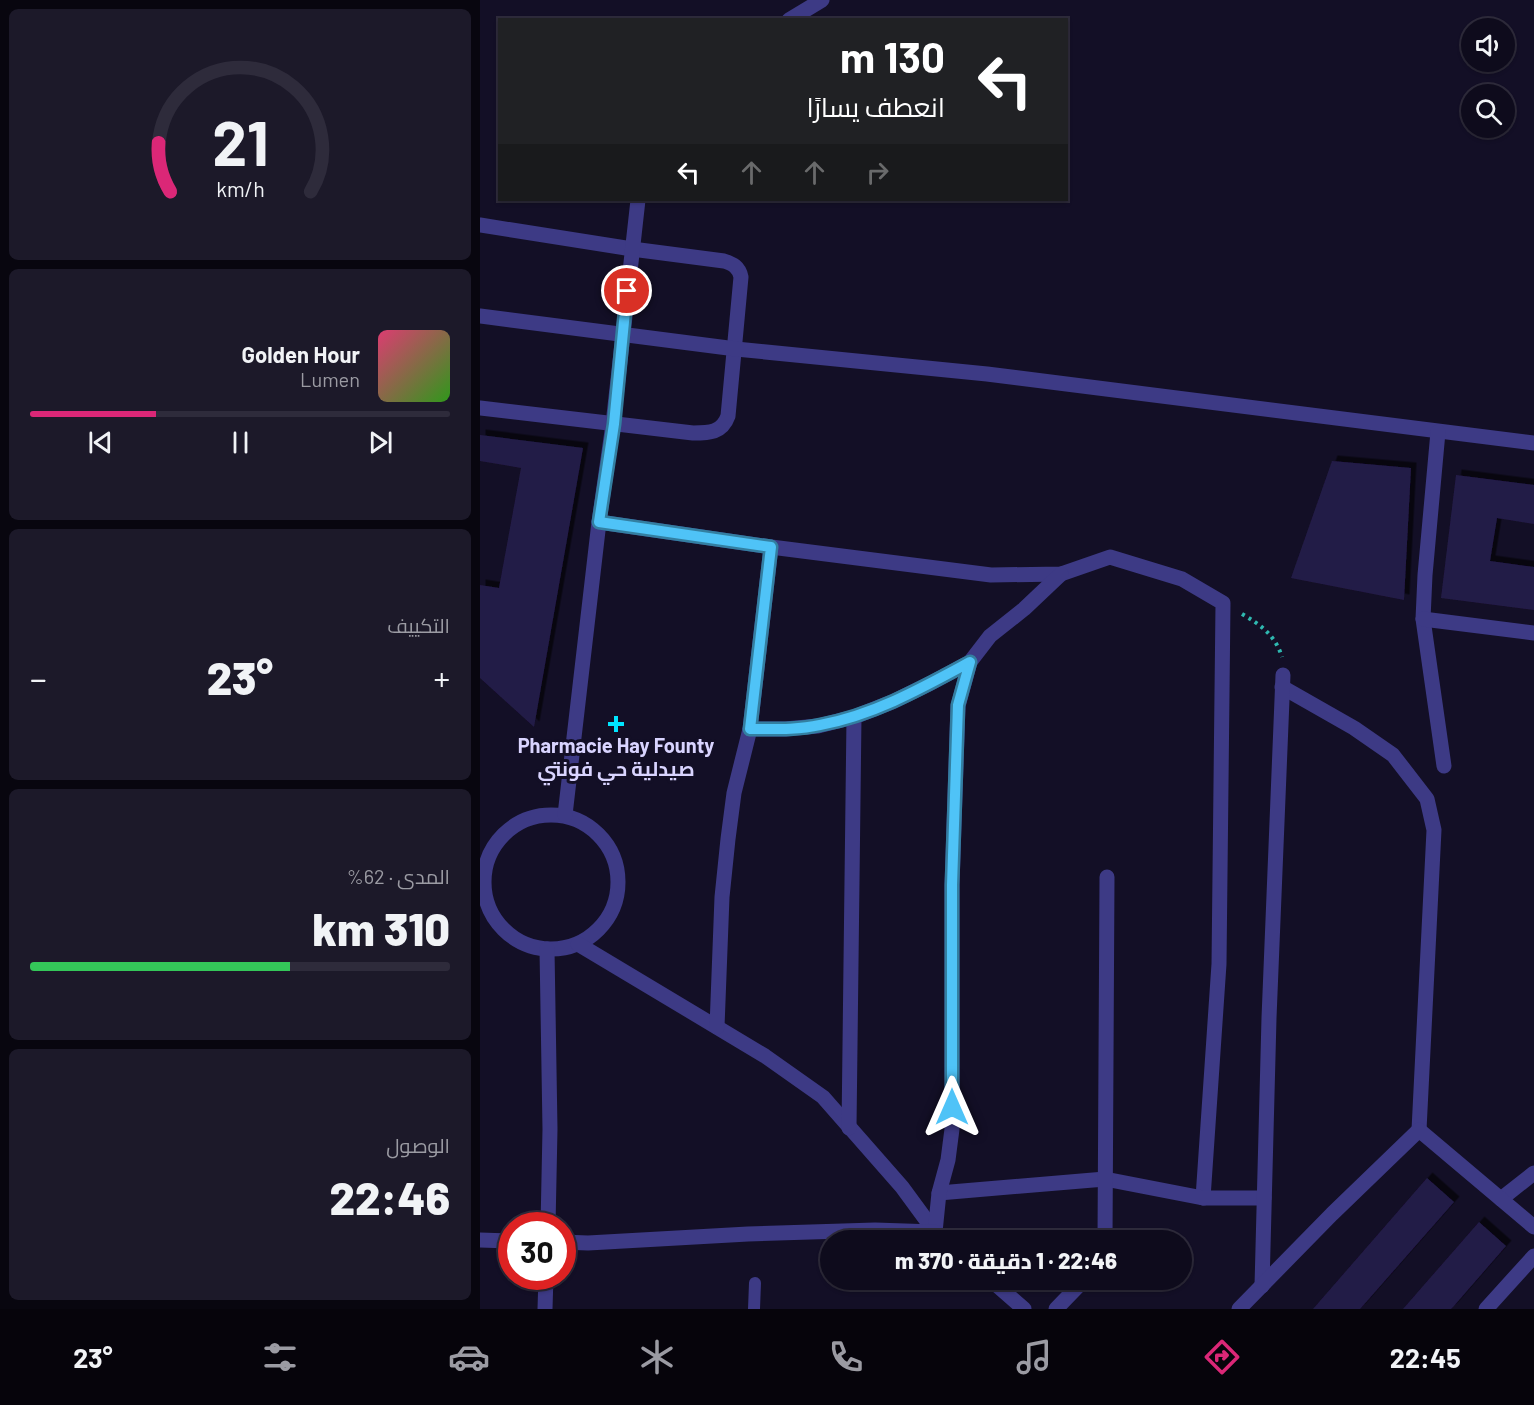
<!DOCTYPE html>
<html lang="ar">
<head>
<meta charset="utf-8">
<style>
	body { margin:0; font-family:Barlow,Cairo,sans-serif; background:#1c1929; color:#f1f3f6; direction:rtl; height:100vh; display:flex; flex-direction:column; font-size:22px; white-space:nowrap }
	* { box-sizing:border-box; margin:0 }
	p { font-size:20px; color:#9b9ba3 }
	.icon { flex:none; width:33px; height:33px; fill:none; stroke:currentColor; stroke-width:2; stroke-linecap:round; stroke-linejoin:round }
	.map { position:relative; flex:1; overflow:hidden; direction:ltr }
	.details { display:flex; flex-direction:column; gap:9px; padding:9px; background:#08060f; width:480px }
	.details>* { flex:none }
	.hud { position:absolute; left:18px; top:18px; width:570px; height:183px; border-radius:0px; box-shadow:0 2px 4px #0004,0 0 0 2px #2e2b3b; direction:rtl; background:#202124; color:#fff; overflow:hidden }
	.buttons { position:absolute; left:981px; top:18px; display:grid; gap:12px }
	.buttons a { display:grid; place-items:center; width:54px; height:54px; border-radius:50%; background:#0e0b1c; box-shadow:0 2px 4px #0004,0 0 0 2px #2e2b3b; font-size:30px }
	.speed { position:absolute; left:18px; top:1212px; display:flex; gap:12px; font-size:30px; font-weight:700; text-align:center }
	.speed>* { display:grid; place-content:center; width:78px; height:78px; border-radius:50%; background:#0e0b1c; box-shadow:0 2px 4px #0004,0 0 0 2px #2e2b3b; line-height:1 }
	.speed .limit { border:9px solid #d22; background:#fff; color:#111 }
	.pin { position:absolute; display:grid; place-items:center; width:51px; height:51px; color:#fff; margin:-26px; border:3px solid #fff; border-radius:50%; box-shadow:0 2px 6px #0007 }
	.me { position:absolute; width:66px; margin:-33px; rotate:0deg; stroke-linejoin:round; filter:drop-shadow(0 0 4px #0008) }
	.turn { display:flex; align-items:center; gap:21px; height:126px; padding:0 24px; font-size:27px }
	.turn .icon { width:78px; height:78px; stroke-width:2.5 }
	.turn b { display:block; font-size:42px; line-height:51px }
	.lanes { display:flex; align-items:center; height:57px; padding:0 24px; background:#0003; justify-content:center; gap:30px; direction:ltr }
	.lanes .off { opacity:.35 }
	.big { font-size:45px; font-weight:800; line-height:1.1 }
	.details .card { flex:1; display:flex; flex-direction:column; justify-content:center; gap:9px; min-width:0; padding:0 21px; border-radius:9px; background:#1c1929 }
	.details .dial { align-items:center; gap:0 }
	.dial svg { height:156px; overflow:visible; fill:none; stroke:#2e2b3b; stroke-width:7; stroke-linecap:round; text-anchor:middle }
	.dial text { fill:#f1f3f6; stroke:none }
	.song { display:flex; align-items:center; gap:18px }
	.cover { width:72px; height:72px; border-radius:9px; background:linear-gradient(135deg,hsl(340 70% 55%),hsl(110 70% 35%)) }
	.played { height:6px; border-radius:3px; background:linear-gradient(90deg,#db2777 30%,#2e2b3b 30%) }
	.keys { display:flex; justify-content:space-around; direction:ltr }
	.heat { display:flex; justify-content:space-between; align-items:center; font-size:33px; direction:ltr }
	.charge { height:9px; border-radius:4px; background:linear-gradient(90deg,#34c759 62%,#2e2b3b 0) }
	.trip { position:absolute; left:340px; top:1230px; width:372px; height:60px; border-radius:30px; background:#0e0b1c; box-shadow:0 2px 4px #0004,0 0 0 2px #2e2b3b; font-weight:800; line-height:60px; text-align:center; direction:rtl }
	.dock { display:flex; height:96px; justify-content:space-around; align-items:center; background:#06040b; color:#9b9ba3 }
	.dock .icon { width:42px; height:42px }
	.dock .on { color:#db2777 }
	.dock b { font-size:27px; color:#f1f3f6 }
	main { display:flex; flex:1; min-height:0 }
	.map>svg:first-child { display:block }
</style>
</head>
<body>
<main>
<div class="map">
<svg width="1054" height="1309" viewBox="0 0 1054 1309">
	<defs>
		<filter id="shadow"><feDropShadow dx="5.5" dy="-5.5" stdDeviation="0" flood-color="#0009"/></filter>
	</defs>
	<rect width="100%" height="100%" fill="#130f26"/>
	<g fill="#241b47" filter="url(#shadow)">
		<path d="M0,435L103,448L54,727L0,678V585L19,588L41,468L0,461Z"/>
		<path d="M852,461L931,468L924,600L811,578Z"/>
		<path d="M976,475L1054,485V524L1017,518L1010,561L1054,567V610L961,598Z"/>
		<path d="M947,1178L974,1202L902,1284L880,1309H833Z"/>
		<path d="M999,1222L1026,1246L973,1307L971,1309H923Z"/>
	</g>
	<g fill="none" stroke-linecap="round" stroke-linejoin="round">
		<path stroke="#2fb8b0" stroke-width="4" stroke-dasharray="3 4.5" stroke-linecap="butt" d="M762,614C781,625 795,635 802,657"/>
		<path stroke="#3d3a85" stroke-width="12" d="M274,1309L275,1283"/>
		<g stroke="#3d3a85" stroke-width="15">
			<path d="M309,20L342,0"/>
			<path d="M0,225L152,249L244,261C253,264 259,267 261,277L248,416C242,433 229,433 213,433L0,408"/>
			<path d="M0,316L256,349L507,374L1054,443"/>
			<path d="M958,432L945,575L943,619L964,766"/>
			<path d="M119,522L291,547L511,575L581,574L630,557L702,579L743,603L739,964L723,1198"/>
			<path d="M943,619L1054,633"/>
			<path d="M802,687L874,728L913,755L947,799L954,830L939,1130"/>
			<path d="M270,729H305L338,726L374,717L412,702L451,683L490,662L510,636L544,609L581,574"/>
			<circle cx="71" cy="882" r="67"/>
			<path d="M85,815L119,522L133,424L158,200"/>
			<path d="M98,944L285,1056L343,1097L422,1187L455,1232"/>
			<path d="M67,949L70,1129L68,1226"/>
			<path d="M237,1027L242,897L248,839L254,793L270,729L291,547"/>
			<path d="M369,1128L374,717"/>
			<path d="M459,1193L625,1179L723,1198H784"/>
			<path d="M1021,1199L1054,1173"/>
			<path d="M455,1232L459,1193L468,1160L472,1129V885L478,706L490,662"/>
			<path d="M0,1240L32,1241"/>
			<path d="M625,1240L627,877"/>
			<path d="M82,1242L108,1243L268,1234L395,1230L455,1232L466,1240"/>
			<path d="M511,1280L544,1309"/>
			<path d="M782,1286L789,1018L803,675"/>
			<path d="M65,1309L66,1276"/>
			<path d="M576,1309L604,1280"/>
			<path d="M759,1309L852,1214L939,1130L1054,1227"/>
			<path d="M1006,1309L1054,1256"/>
		</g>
	</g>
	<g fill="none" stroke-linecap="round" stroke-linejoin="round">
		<defs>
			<path id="route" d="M147,291L134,424L119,522L291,547L270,729C294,729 317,730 340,725C394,715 442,688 490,662L478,705L472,885V1107"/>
		</defs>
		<use href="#route" stroke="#337fa1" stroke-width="15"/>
		<use href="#route" stroke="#4fc3f7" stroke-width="10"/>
	</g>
	<path fill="#00e5ff" stroke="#130f26" stroke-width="2" d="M133 715h6v6h6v6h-6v6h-6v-6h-6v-6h6z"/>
	<g text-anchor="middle" stroke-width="6" stroke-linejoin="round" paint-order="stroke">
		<g font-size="20" font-weight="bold" fill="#d9d4ff" stroke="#130f26">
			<text x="136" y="753">Pharmacie Hay Founty<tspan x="136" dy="23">صيدلية حي فونتي</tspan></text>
		</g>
	</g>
</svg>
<div class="buttons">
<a><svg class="icon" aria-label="sound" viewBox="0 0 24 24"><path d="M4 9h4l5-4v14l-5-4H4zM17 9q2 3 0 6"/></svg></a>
<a><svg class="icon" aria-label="search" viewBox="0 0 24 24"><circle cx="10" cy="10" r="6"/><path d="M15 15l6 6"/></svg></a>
</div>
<div class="speed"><div class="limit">30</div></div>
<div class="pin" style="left:147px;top:291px;background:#d93025"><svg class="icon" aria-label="arrive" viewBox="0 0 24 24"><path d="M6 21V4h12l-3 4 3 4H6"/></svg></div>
<svg class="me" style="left:472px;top:1107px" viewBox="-20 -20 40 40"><path d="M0-17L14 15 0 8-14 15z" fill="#4fc3f7" stroke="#fff" stroke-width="4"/></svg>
<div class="trip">22:46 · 1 دقيقة · 370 m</div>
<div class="hud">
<div class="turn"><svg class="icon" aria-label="left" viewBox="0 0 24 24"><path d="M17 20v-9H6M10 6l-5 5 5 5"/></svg><div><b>130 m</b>انعطف يسارًا</div></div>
<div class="lanes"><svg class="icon" aria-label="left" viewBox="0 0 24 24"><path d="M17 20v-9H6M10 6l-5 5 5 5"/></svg><svg class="icon off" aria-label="ahead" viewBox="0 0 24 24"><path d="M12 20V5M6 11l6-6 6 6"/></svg><svg class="icon off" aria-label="ahead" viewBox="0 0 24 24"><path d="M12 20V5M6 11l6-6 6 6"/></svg><svg class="icon off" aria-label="right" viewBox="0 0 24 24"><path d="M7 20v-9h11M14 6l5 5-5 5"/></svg></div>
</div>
</div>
<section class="details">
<div class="card dial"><svg viewBox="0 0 100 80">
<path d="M14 69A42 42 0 1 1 86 69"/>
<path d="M14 69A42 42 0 0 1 8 44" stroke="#db2777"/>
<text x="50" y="56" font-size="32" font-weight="700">21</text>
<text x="50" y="72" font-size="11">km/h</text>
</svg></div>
<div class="card">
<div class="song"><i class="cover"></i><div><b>Golden Hour</b><p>Lumen</p></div></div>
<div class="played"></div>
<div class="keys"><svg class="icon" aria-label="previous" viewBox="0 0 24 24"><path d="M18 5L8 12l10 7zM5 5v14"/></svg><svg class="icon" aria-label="pause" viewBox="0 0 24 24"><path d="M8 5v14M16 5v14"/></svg><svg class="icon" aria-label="next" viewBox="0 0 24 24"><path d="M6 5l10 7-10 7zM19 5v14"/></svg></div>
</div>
<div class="card"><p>التكييف</p>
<div class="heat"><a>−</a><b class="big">23°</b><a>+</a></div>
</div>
<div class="card"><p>المدى · 62%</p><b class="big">310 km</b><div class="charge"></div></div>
<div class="card"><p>الوصول</p><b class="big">22:46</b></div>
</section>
</main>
<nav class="dock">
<b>22:45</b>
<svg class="icon on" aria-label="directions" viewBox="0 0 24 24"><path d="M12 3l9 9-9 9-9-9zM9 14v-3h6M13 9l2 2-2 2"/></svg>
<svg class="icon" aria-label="music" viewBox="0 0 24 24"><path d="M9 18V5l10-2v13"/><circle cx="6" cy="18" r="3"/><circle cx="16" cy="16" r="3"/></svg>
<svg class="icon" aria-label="phone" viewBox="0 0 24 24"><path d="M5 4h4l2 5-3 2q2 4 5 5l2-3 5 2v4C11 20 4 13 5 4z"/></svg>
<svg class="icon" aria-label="climate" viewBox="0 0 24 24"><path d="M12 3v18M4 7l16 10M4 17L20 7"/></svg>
<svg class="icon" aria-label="car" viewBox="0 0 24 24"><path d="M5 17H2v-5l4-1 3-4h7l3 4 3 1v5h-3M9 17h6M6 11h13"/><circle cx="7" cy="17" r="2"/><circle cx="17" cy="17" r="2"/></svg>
<svg class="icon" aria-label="filters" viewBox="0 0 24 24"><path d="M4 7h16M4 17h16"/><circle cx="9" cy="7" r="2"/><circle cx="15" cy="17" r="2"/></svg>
<b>23°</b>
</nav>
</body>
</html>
